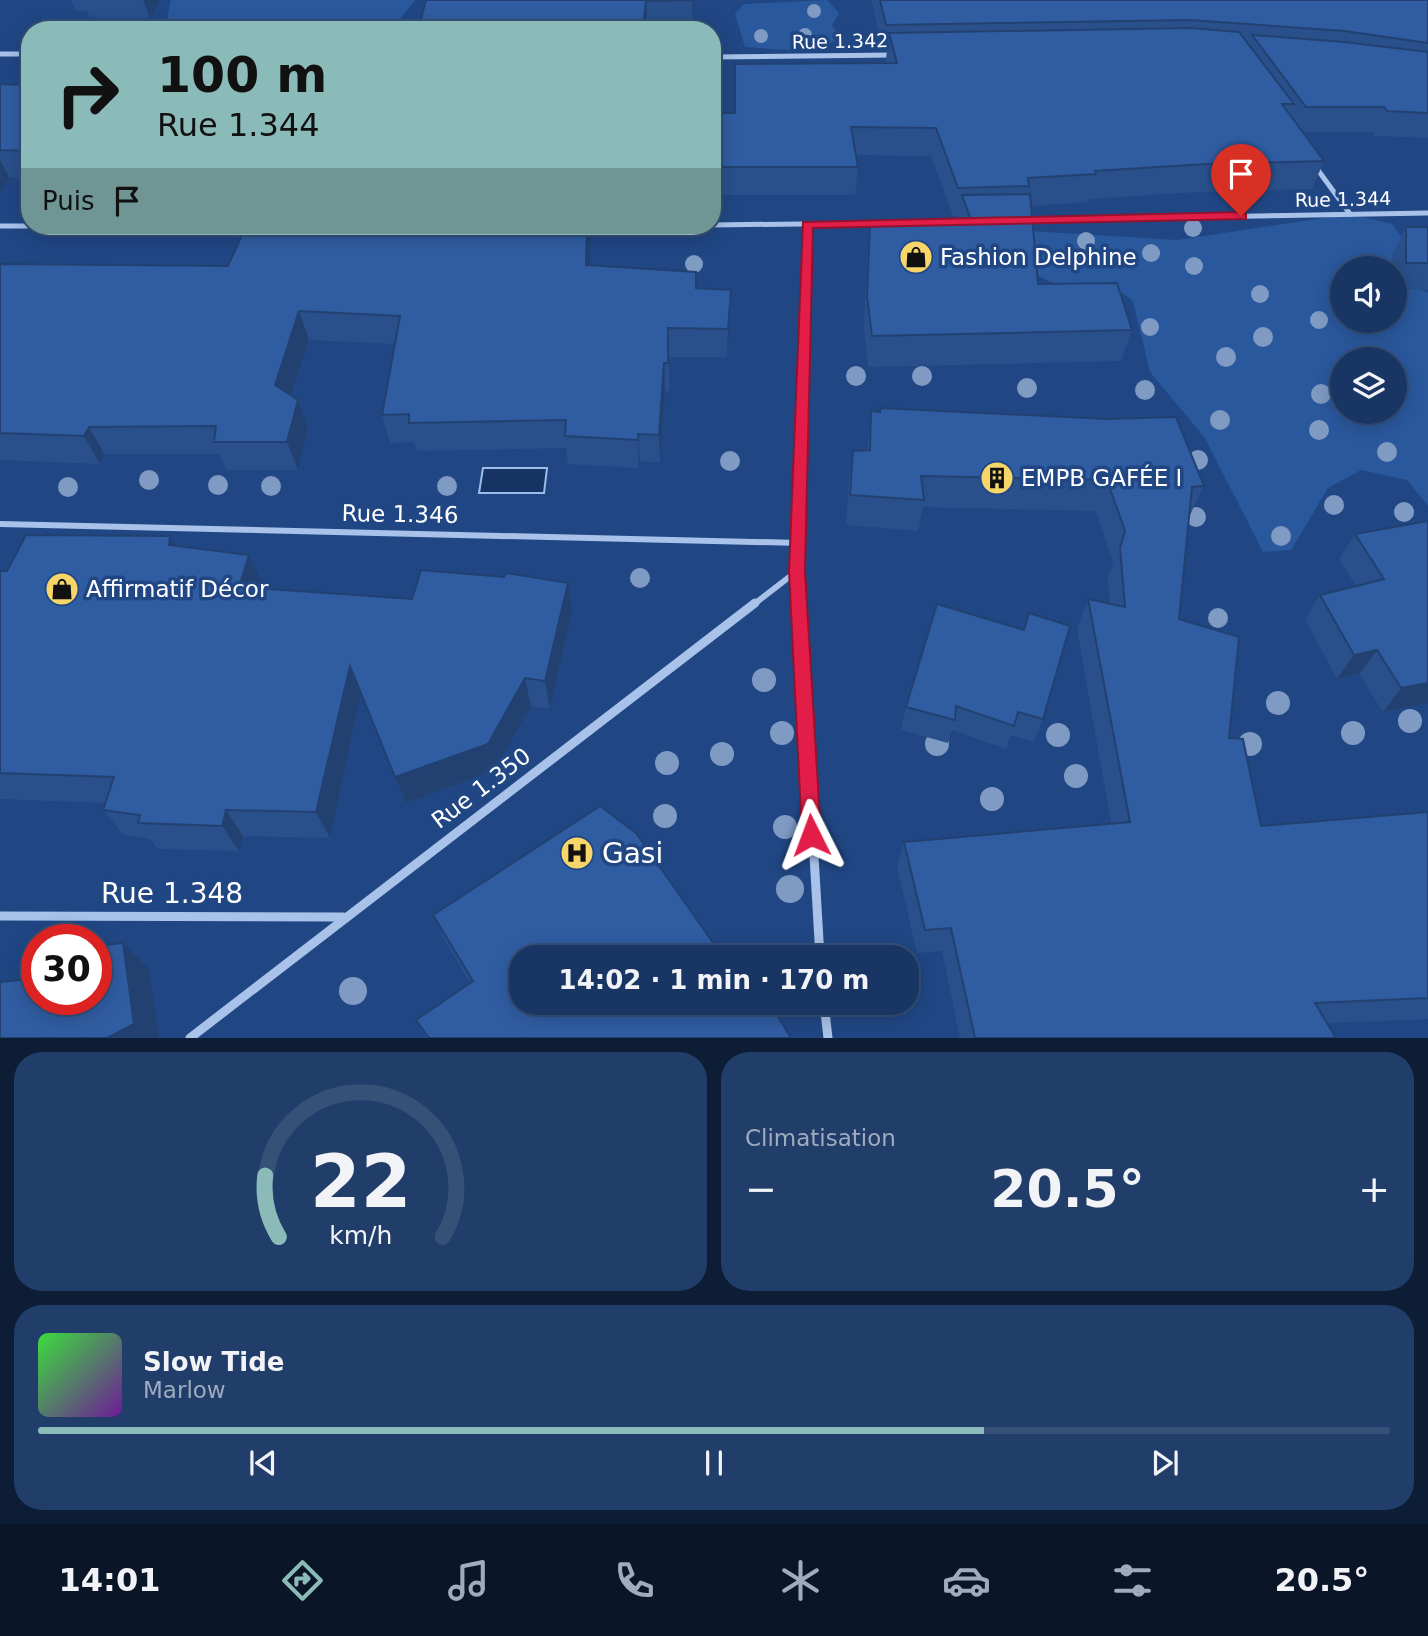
<!DOCTYPE html>
<html lang="fr">
<head>
<meta charset="utf-8">
<style>
	body { margin:0; font-family:"DejaVu Sans",sans-serif; background:#213d69; color:#f1f3f6; height:100vh; display:flex; flex-direction:column; font-size:26px; white-space:nowrap }
	* { box-sizing:border-box; margin:0 }
	p { font-size:23px; color:#9fabbe }
	.icon { flex:none; width:38px; height:38px; fill:none; stroke:currentColor; stroke-width:2; stroke-linecap:round; stroke-linejoin:round }
	.map { position:relative; height:1038px; overflow:hidden }
	.panel { display:flex; flex-direction:column; gap:14px; padding:14px; background:#0d1d36; flex:1 }
	.panel>* { flex:none }
	.hud { position:absolute; left:21px; top:21px; width:700px; height:214px; border-radius:28px; box-shadow:0 4px 18px #0003,0 0 0 2px #365078; background:#8bbbb9; color:#111; overflow:hidden }
	.fabs { position:absolute; left:1330px; top:256px; display:grid; gap:14px }
	.fabs a { display:grid; place-items:center; width:77px; height:77px; border-radius:50%; background:#183563; box-shadow:0 4px 18px #0003,0 0 0 2px #365078; font-size:35px }
	.speed { position:absolute; left:21px; top:924px; display:flex; gap:14px; font-size:35px; font-weight:700; text-align:center }
	.speed>* { display:grid; place-content:center; width:91px; height:91px; border-radius:50%; background:#183563; box-shadow:0 4px 18px #0003,0 0 0 2px #365078; line-height:1 }
	.speed .limit { border:10px solid #d22; background:#fff; color:#111 }
	.pin { position:absolute; display:grid; place-items:center; width:60px; height:60px; color:#fff; margin:-72px -30px; border-radius:50% 50% 50% 0; rotate:-45deg; box-shadow:0 0 7px #0007 }
	.pin .icon { rotate:45deg }
	.me { position:absolute; width:77px; margin:-38px; rotate:357deg; stroke-linejoin:round; filter:drop-shadow(0 0 5px #0008) }
	.turn { display:flex; align-items:center; gap:24px; height:147px; padding:0 21px; font-size:32px }
	.turn .icon { width:91px; height:91px; stroke-width:2.5 }
	.turn b { display:block; font-size:49px; line-height:60px }
	.then { display:flex; align-items:center; height:66px; padding:0 21px; background:#0003; gap:14px; font-size:26px }
	.big { font-size:52px; font-weight:600; line-height:1.1 }
	.panel .card { flex:1; display:flex; flex-direction:column; justify-content:center; gap:10px; min-width:0; padding:0 24px; border-radius:28px; background:#213d69 }
	.panel .dial { align-items:center; gap:0 }
	.dial svg { height:182px; overflow:visible; fill:none; stroke:#365078; stroke-width:7; stroke-linecap:round; text-anchor:middle }
	.dial text { fill:#f1f3f6; stroke:none }
	.song { display:flex; align-items:center; gap:21px }
	.cover { width:84px; height:84px; border-radius:10px; background:linear-gradient(135deg,hsl(120 70% 55%),hsl(280 70% 35%)) }
	.played { height:7px; border-radius:4px; background:linear-gradient(90deg,#8bbbb9 70%,#365078 70%) }
	.keys { display:flex; justify-content:space-around; direction:ltr }
	.heat { display:flex; justify-content:space-between; align-items:center; font-size:38px; direction:ltr }
	.panel .tiles { flex:1; display:grid; gap:14px; grid-template-columns:1fr 1fr }
	.card:last-child { grid-column:span 2 }
	.trip { position:absolute; left:509px; top:945px; width:410px; height:70px; border-radius:28px; background:#183563; box-shadow:0 4px 18px #0003,0 0 0 2px #365078; font-weight:600; line-height:70px; text-align:center }
	.tabs { display:flex; height:112px; justify-content:space-around; align-items:center; background:#0a1528; color:#9fabbe }
	.tabs .icon { width:49px; height:49px }
	.tabs .on { color:#8bbbb9 }
	.tabs b { font-size:32px; color:#f1f3f6 }
	.map>svg:first-child { display:block }
</style>
</head>
<body>
<div class="map">
<svg width="1428" height="1038" viewBox="0 0 1428 1038">
	<rect width="100%" height="100%" fill="#204784"/>
	<g fill="#2a589d" fill-rule="evenodd">
		<path d="M171,0H415L391,30H165Z"/>
		<path d="M827,0L839,13L832,25L840,37C817,57 773,48 745,47L735,14L744,4Z"/>
		<path d="M1350,214L1392,224L1401,236L1402,282L1428,293V506L1407,480L1361,470L1328,488L1291,550L1263,552L1205,438L1150,372L1133,301L1117,289L1055,284L1003,258L1030,231L1177,240ZM1342,268H1395V320H1342ZM1342,359H1395V411H1342Z"/>
	</g>
	<path fill="#163364" stroke="#9cbdeb" stroke-width="2" d="M483,468H547L544,493H479Z"/>
	<g fill="none" stroke-linecap="round" stroke-linejoin="round">
		<g stroke="#a8c2e9" stroke-width="5">
			<path d="M0,54H30"/>
			<path d="M712,57L893,55"/>
			<path d="M1315,166L1350,214"/>
			<path d="M1023,220L1428,213"/>
			<path d="M890,223L965,222"/>
			<path d="M712,225L878,223"/>
			<path d="M0,226H253"/>
			<path d="M806,266L807,225"/>
		</g>
		<g stroke="#a8c2e9" stroke-width="6">
			<path d="M0,524L799,543"/>
			<path d="M753,605L797,571"/>
			<path d="M799,605L797,571L806,264"/>
		</g>
		<g stroke="#a8c2e9" stroke-width="9">
			<path d="M799,603L820,957"/>
			<path d="M0,916L343,917"/>
			<path d="M824,1003L828,1038"/>
			<path d="M190,1038L755,603"/>
		</g>
	</g>
	<g fill="#7f9ac3">
		<circle cx="814" cy="11" r="7"/>
		<circle cx="805" cy="35" r="7"/>
		<circle cx="761" cy="36" r="7"/>
		<circle cx="1193" cy="228" r="9"/>
		<circle cx="1086" cy="241" r="9"/>
		<circle cx="1151" cy="253" r="9"/>
		<circle cx="694" cy="264" r="9"/>
		<circle cx="1194" cy="266" r="9"/>
		<circle cx="1260" cy="294" r="9"/>
		<circle cx="1319" cy="320" r="9"/>
		<circle cx="1150" cy="327" r="9"/>
		<circle cx="1263" cy="337" r="10"/>
		<circle cx="1226" cy="357" r="10"/>
		<circle cx="856" cy="376" r="10"/>
		<circle cx="922" cy="376" r="10"/>
		<circle cx="1027" cy="388" r="10"/>
		<circle cx="1145" cy="390" r="10"/>
		<circle cx="1321" cy="394" r="10"/>
		<circle cx="1220" cy="420" r="10"/>
		<circle cx="1319" cy="430" r="10"/>
		<circle cx="1387" cy="452" r="10"/>
		<circle cx="1198" cy="460" r="10"/>
		<circle cx="730" cy="461" r="10"/>
		<circle cx="149" cy="480" r="10"/>
		<circle cx="218" cy="485" r="10"/>
		<circle cx="271" cy="486" r="10"/>
		<circle cx="447" cy="486" r="10"/>
		<circle cx="68" cy="487" r="10"/>
		<circle cx="1334" cy="505" r="10"/>
		<circle cx="1404" cy="512" r="10"/>
		<circle cx="1196" cy="517" r="10"/>
		<circle cx="1281" cy="536" r="10"/>
		<circle cx="640" cy="578" r="10"/>
		<circle cx="1218" cy="618" r="10"/>
		<circle cx="764" cy="680" r="12"/>
		<circle cx="1278" cy="703" r="12"/>
		<circle cx="1410" cy="721" r="12"/>
		<circle cx="782" cy="733" r="12"/>
		<circle cx="1353" cy="733" r="12"/>
		<circle cx="1058" cy="735" r="12"/>
		<circle cx="937" cy="744" r="12"/>
		<circle cx="1250" cy="744" r="12"/>
		<circle cx="722" cy="754" r="12"/>
		<circle cx="667" cy="763" r="12"/>
		<circle cx="1076" cy="776" r="12"/>
		<circle cx="992" cy="799" r="12"/>
		<circle cx="665" cy="816" r="12"/>
		<circle cx="785" cy="827" r="12"/>
		<circle cx="790" cy="889" r="14"/>
		<circle cx="353" cy="991" r="14"/>
	</g>
	<g fill="#29508b">
		<path d="M71,0H160L150,18H90L87,11H76Z"/>
		<path d="M426,0H693V28H647Z"/>
		<path d="M871,0H1428V138L1375,136L1373,132H1302L1324,161L1312,189L1197,192L1089,199V202L1031,206L1038,284L1132,330L1121,361L868,367L864,327L867,254L870,223H957L958,216H953L931,156L856,155L858,167L855,195H712V113H735V64L887,63L886,60L887,49H883Z"/>
		<path d="M0,84L30,85V178L9,177L0,193Z"/>
		<path d="M591,226L590,265L696,288L731,290L730,319L727,357H669V391H665L660,463L640,461L639,468L568,464L566,448L417,451L414,442L390,443L382,415L395,344L309,340L291,395L298,400L308,428L298,470H226L219,454H104L100,464L0,460V264L228,266Z"/>
		<path d="M1406,227H1428V290L1395,289V268H1392L1393,253Z"/>
		<path d="M880,408L1204,486L1189,517L1179,619L1229,738L1261,826L1428,812V1019L1327,1023L1336,1038H960L942,951L917,953L897,867L904,842L1111,823L1077,629L1088,599L1110,604L1108,578L1113,562L1096,511L923,507L918,531L846,525L849,481L853,451L867,450L871,411L879,412Z"/>
		<path d="M1428,521V703L1383,712L1359,674L1337,679L1305,619L1320,595L1356,586L1339,559L1355,534Z"/>
		<path d="M170,536L176,546L249,555L263,585L261,589L572,612L550,709L531,706L495,770L406,803L361,694L330,838L243,836L239,851L158,849L150,839L124,835L103,810L106,803L0,799V571H7Z"/>
		<path d="M1029,613L1043,719L1034,742L1011,735L1006,749L952,730L948,743L901,730L906,707L1023,630Z"/>
		<path d="M636,833L470,983L443,937L433,915Z"/>
		<path d="M416,1020L429,1038H426Z"/>
	</g>
	<g fill="#224171">
		<path d="M143,0H160L150,18Z"/>
		<path d="M692,0H693V28L692,1Z"/>
		<path d="M646,1L647,30H643Z"/>
		<path d="M0,160L9,177L0,193Z"/>
		<path d="M587,226H591L589,293L586,265Z"/>
		<path d="M731,290L730,319L727,357L728,329Z"/>
		<path d="M299,311L309,340L285,413L275,385Z"/>
		<path d="M664,363L665,391L660,463L659,435Z"/>
		<path d="M298,400L308,428L298,470L287,442Z"/>
		<path d="M89,427L104,454L100,464L84,436Z"/>
		<path d="M638,434L640,461L639,468L638,440Z"/>
		<path d="M170,536L186,566L169,545Z"/>
		<path d="M249,555L263,585L253,616L239,587Z"/>
		<path d="M568,583L572,612L550,709L545,681Z"/>
		<path d="M1377,650L1359,674L1337,679L1354,655Z"/>
		<path d="M350,666L361,694L330,838L316,812Z"/>
		<path d="M525,678L531,706L495,770L406,803L395,777Z"/>
		<path d="M1428,683V703L1383,712L1401,688Z"/>
		<path d="M226,810L243,836L239,851L222,826Z"/>
		<path d="M123,943L149,969L159,1038H107Z"/>
	</g>
	<g fill="#305da2" stroke="#224171" stroke-width="2">
		<path d="M426,0H692L646,1L643,30H418Z"/>
		<path d="M880,0H1428V43L1345,31L1190,20L886,25Z"/>
		<path d="M1190,28L1239,32L1294,104H1282L1324,161L1207,164L1095,171L1096,174L1028,178L1029,186L958,188L936,128L851,127L858,167H712V113H735V64L897,63L889,33Z"/>
		<path d="M1252,35L1344,42L1428,52V113L1387,111L1384,107H1306Z"/>
		<path d="M0,84L30,85V151L0,150Z"/>
		<path d="M1030,194L1038,284L1117,283L1132,330L872,336L867,296L870,223H972L962,195Z"/>
		<path d="M246,226H587L586,265L696,272V288L731,290L728,329L668,328V363H664L659,435L638,434V440L565,436L566,420L409,423V414L382,415L400,316L299,311L275,385L298,400L287,442H214L216,426L89,427L84,436L0,433V264L228,266Z"/>
		<rect x="1406" y="227" width="22" height="36"/>
		<path d="M880,408L1107,419L1176,417L1204,486L1192,487L1179,619L1239,637L1229,738L1243,739L1261,826L1428,812V998L1315,1003L1336,1038H975L951,928L925,930L904,842L1130,822L1088,599L1125,607L1120,548L1125,531L1107,480L921,476L924,500L850,495L853,451L870,450L871,411L880,412Z"/>
		<path d="M1428,521V683L1401,688L1377,650L1354,655L1320,595L1384,579L1355,534Z"/>
		<path d="M26,535L170,536L169,545L249,555L239,587L412,599L421,570L504,577L506,573L568,583L545,681L525,678L488,744L395,777L350,666L316,812L226,810L222,826L138,823L140,815L103,810L114,777L0,773V571H7Z"/>
		<path d="M937,604L1024,630L1029,613L1070,626L1043,719L1018,712L1014,726L956,706L955,720L906,707Z"/>
		<path d="M600,806L636,833L723,957H522V1003H770L791,1038H429L416,1020L473,981L433,915Z"/>
		<path d="M123,943L134,1024L107,1038H0V982L28,979L30,954L37,953V999H96V946Z"/>
	</g>
	<path fill="#e11d48" stroke="#92132f" stroke-width="2" d="M1241,212L1246,214V219L813,228L805,571L821,835L818,841L811,844L805,841L802,835L789,571L803,222Z"/>
	<defs>
		<symbol id="shop-disc" viewBox="-11 -11 22 22"><circle r="9.5" fill="#f6d569" stroke="#204784"/><path d="M-5-2.5h2.3a2.7 3.5 0 0 1 5.4 0H5L5.5 6h-11ZM-1.5-2.5h3a1.5 2.3 0 0 0-3 0Z" fill="#111"/></symbol>
		<symbol id="building-disc" viewBox="-11 -11 22 22"><circle r="9.5" fill="#f6d569" stroke="#204784"/><path d="M-4-6H4V6H1V3H-1V6H-4ZM-2.5-4.3h1.7v1.8h-1.7ZM.8-4.3h1.7v1.8H.8ZM-2.5-1h1.7V.8h-1.7ZM.8-1h1.7V.8H.8Z" fill="#111"/></symbol>
		<symbol id="hospital-disc" viewBox="-11 -11 22 22"><circle r="9.5" fill="#f6d569" stroke="#204784"/><path d="M-5-5h3v3.5h4V-5h3V5h-3V1.5h-4V5h-3Z" fill="#111"/></symbol>
	</defs>
	<g fill-rule="evenodd">
		<use href="#shop-disc" x="897" y="238" width="38" height="38"/>
		<use href="#building-disc" x="978" y="459" width="38" height="38"/>
		<use href="#shop-disc" x="43" y="570" width="38" height="38"/>
		<use href="#hospital-disc" x="558" y="834" width="38" height="38"/>
	</g>
	<g text-anchor="middle" stroke-width="7" stroke-linejoin="round" paint-order="stroke">
		<g font-size="19" fill="#fff" stroke="#204784">
			<text transform="translate(840 41) rotate(-1)" y="7">Rue 1.342</text>
			<text transform="translate(1343 199) rotate(-1)" y="7">Rue 1.344</text>
		</g>
		<g font-size="23" fill="#fff" stroke="#204784" text-anchor="start">
			<text x="940" y="265">Fashion Delphine</text>
			<text x="1021" y="486">EMPB GAFÉE I</text>
			<text x="86" y="597">Affirmatif Décor</text>
		</g>
		<g font-size="23" fill="#fff" stroke="#204784">
			<text transform="translate(400 514) rotate(1)" y="8">Rue 1.346</text>
			<text transform="translate(481 788) rotate(-37)" y="8">Rue 1.350</text>
		</g>
		<g font-size="28" fill="#fff" stroke="#204784" text-anchor="start">
			<text x="602" y="863">Gasi</text>
		</g>
		<g font-size="28" fill="#fff" stroke="#204784">
			<text x="172" y="903">Rue 1.348</text>
		</g>
	</g>
</svg>
<div class="fabs">
<a><svg class="icon" aria-label="sound" viewBox="0 0 24 24"><path d="M4 9h4l5-4v14l-5-4H4zM17 9q2 3 0 6"/></svg></a>
<a><svg class="icon" aria-label="layers" viewBox="0 0 24 24"><path d="M12 4l9 5-9 5-9-5zM3 14l9 5 9-5"/></svg></a>
</div>
<div class="speed"><div class="limit">30</div></div>
<div class="pin" style="left:1241px;top:216px;background:#d93025"><svg class="icon" aria-label="arrive" viewBox="0 0 24 24"><path d="M6 21V4h12l-3 4 3 4H6"/></svg></div>
<svg class="me" style="left:811px;top:835px" viewBox="-20 -20 40 40"><path d="M0-17L14 15 0 8-14 15z" fill="#e11d48" stroke="#fff" stroke-width="4"/></svg>
<div class="trip">14:02 · 1 min · 170 m</div>
<div class="hud">
<div class="turn"><svg class="icon" aria-label="right" viewBox="0 0 24 24"><path d="M7 20v-9h11M14 6l5 5-5 5"/></svg><div><b>100 m</b>Rue 1.344</div></div>
<div class="then">Puis<svg class="icon" aria-label="arrive" viewBox="0 0 24 24"><path d="M6 21V4h12l-3 4 3 4H6"/></svg></div>
</div>
</div>
<section class="panel">
<div class="tiles">
<div class="card dial"><svg viewBox="0 0 100 80">
<path d="M14 69A42 42 0 1 1 86 69"/>
<path d="M14 69A42 42 0 0 1 8 42" stroke="#8bbbb9"/>
<text x="50" y="56" font-size="32" font-weight="700">22</text>
<text x="50" y="72" font-size="11">km/h</text>
</svg></div>
<div class="card"><p>Climatisation</p>
<div class="heat"><a>−</a><b class="big">20.5°</b><a>+</a></div>
</div>
<div class="card">
<div class="song"><i class="cover"></i><div><b>Slow Tide</b><p>Marlow</p></div></div>
<div class="played"></div>
<div class="keys"><svg class="icon" aria-label="previous" viewBox="0 0 24 24"><path d="M18 5L8 12l10 7zM5 5v14"/></svg><svg class="icon" aria-label="pause" viewBox="0 0 24 24"><path d="M8 5v14M16 5v14"/></svg><svg class="icon" aria-label="next" viewBox="0 0 24 24"><path d="M6 5l10 7-10 7zM19 5v14"/></svg></div>
</div>
</div>
</section>
<nav class="tabs">
<b>14:01</b>
<svg class="icon on" aria-label="directions" viewBox="0 0 24 24"><path d="M12 3l9 9-9 9-9-9zM9 14v-3h6M13 9l2 2-2 2"/></svg>
<svg class="icon" aria-label="music" viewBox="0 0 24 24"><path d="M9 18V5l10-2v13"/><circle cx="6" cy="18" r="3"/><circle cx="16" cy="16" r="3"/></svg>
<svg class="icon" aria-label="phone" viewBox="0 0 24 24"><path d="M5 4h4l2 5-3 2q2 4 5 5l2-3 5 2v4C11 20 4 13 5 4z"/></svg>
<svg class="icon" aria-label="climate" viewBox="0 0 24 24"><path d="M12 3v18M4 7l16 10M4 17L20 7"/></svg>
<svg class="icon" aria-label="car" viewBox="0 0 24 24"><path d="M5 17H2v-5l4-1 3-4h7l3 4 3 1v5h-3M9 17h6M6 11h13"/><circle cx="7" cy="17" r="2"/><circle cx="17" cy="17" r="2"/></svg>
<svg class="icon" aria-label="filters" viewBox="0 0 24 24"><path d="M4 7h16M4 17h16"/><circle cx="9" cy="7" r="2"/><circle cx="15" cy="17" r="2"/></svg>
<b>20.5°</b>
</nav>
</body>
</html>
